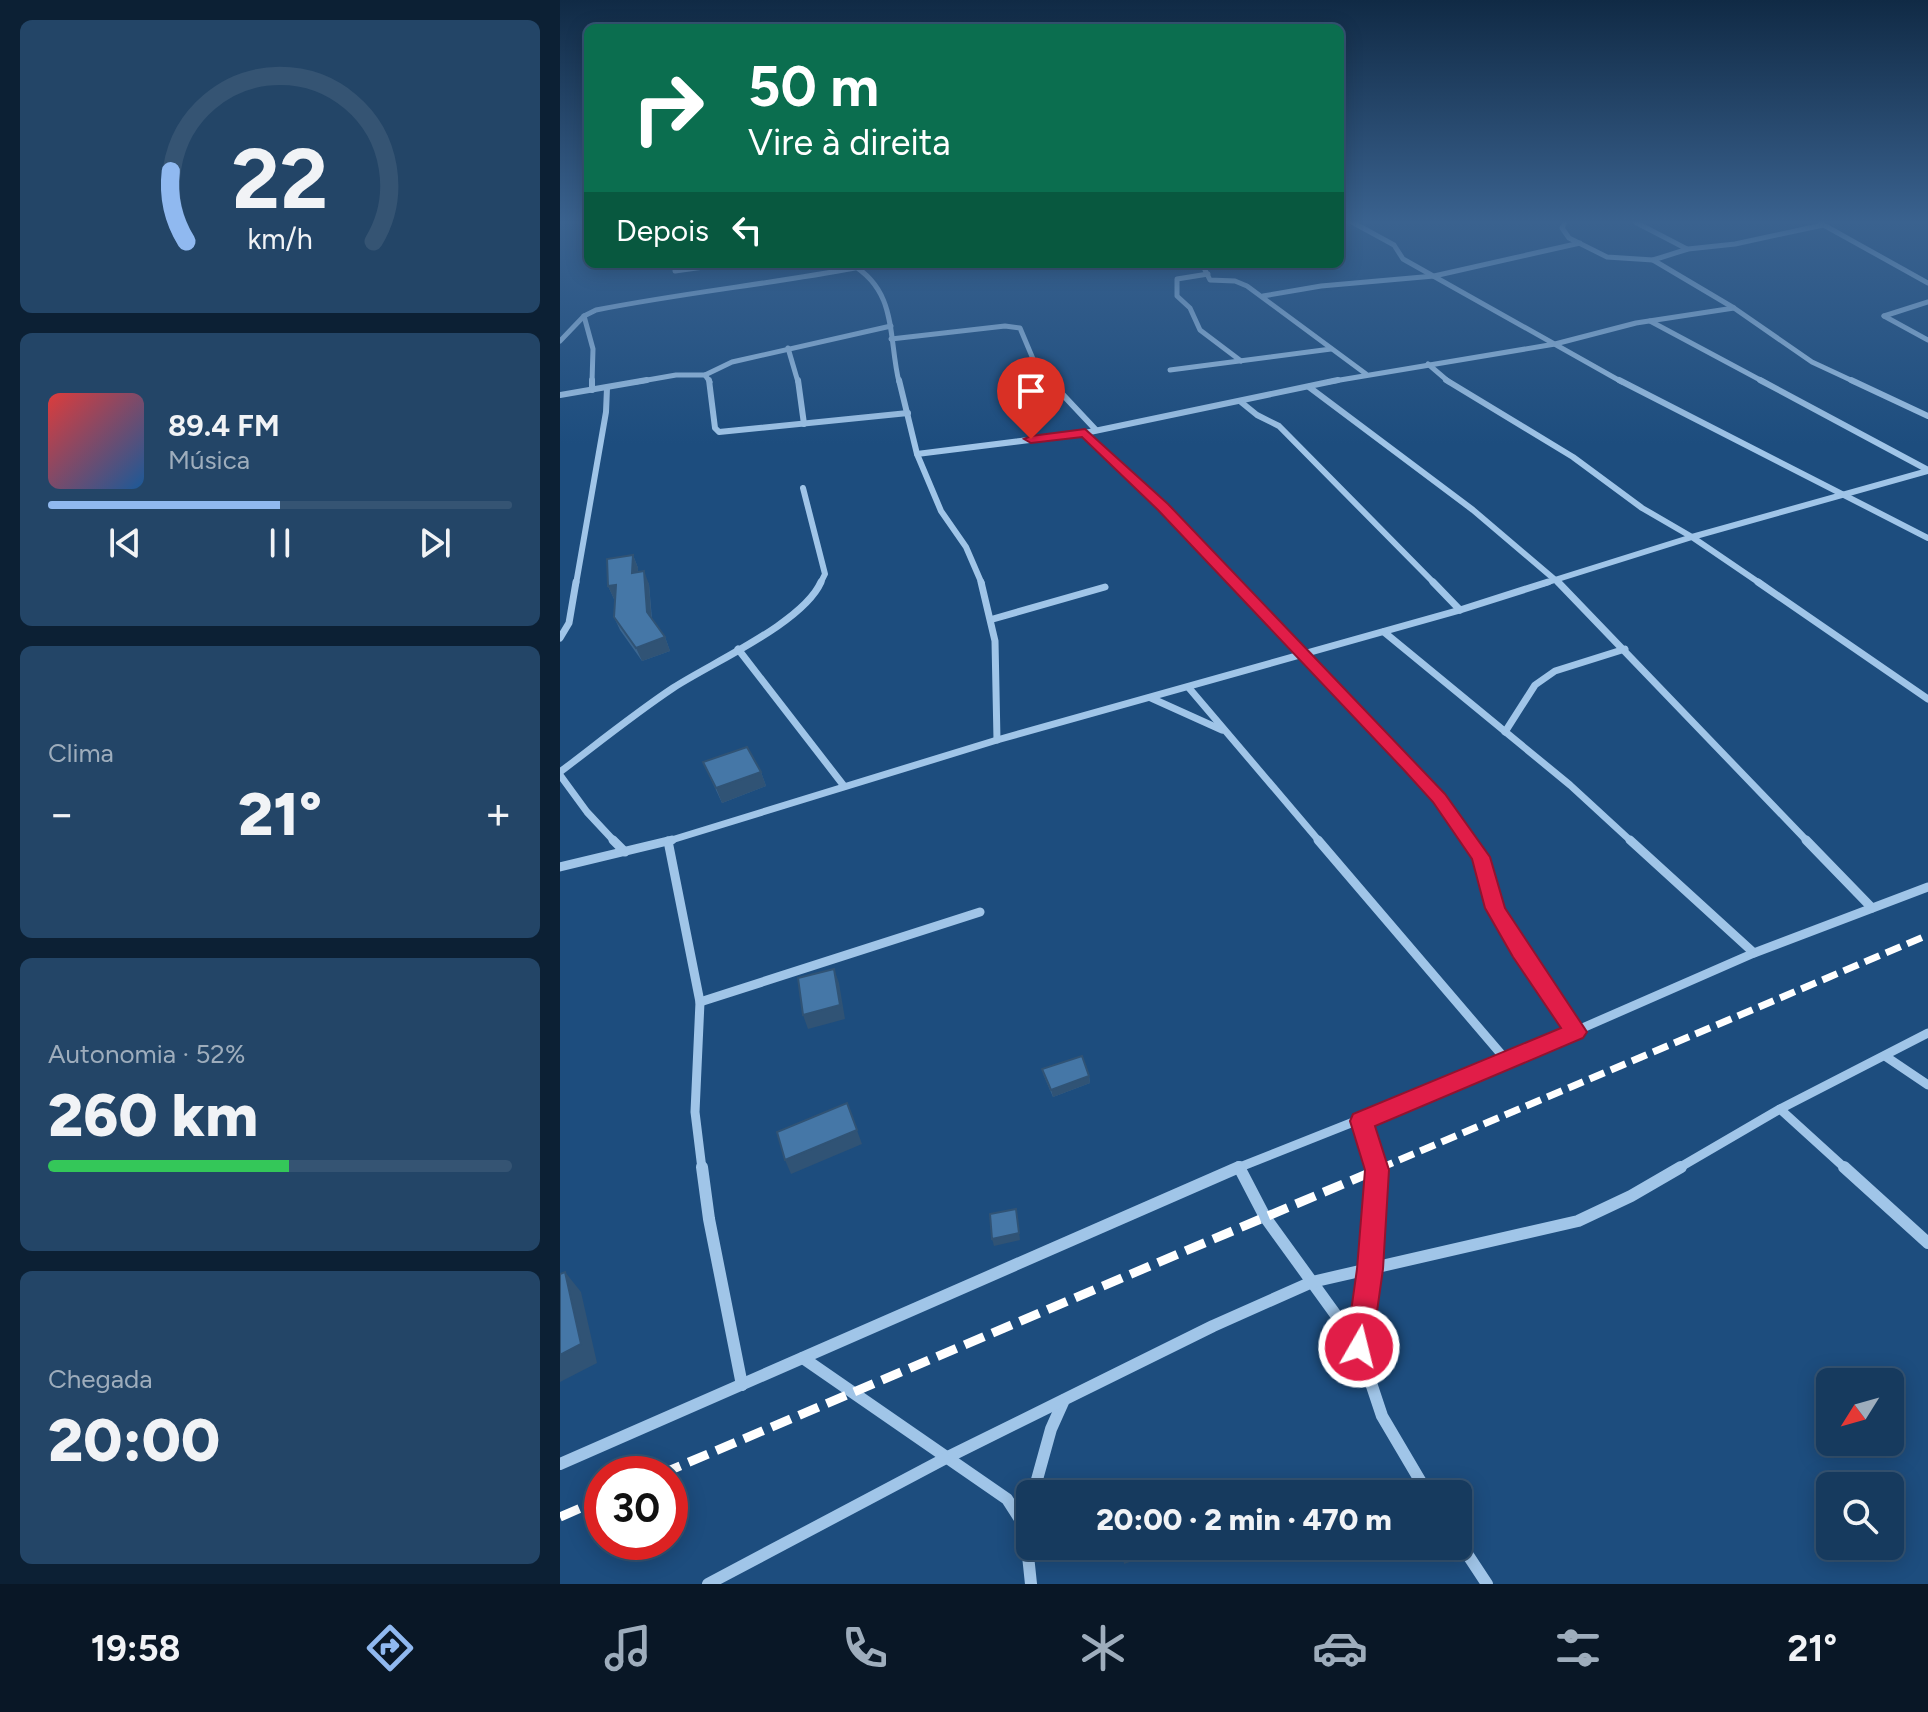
<!DOCTYPE html>
<html lang="pt">
<head>
<meta charset="utf-8">
<style>
	body { margin:0; font-family:Figtree,sans-serif; background:#234567; color:#f1f3f6; height:100vh; display:flex; flex-direction:column; font-size:30px; white-space:nowrap }
	* { box-sizing:border-box; margin:0 }
	p { font-size:26px; color:#9eadbc }
	.icon { flex:none; width:44px; height:44px; fill:none; stroke:currentColor; stroke-width:2; stroke-linecap:round; stroke-linejoin:round }
	.map { position:relative; flex:1; overflow:hidden }
	.drawer { display:flex; flex-direction:column; gap:20px; padding:20px; background:#0c2034; width:560px }
	.drawer>* { flex:none }
	.top-card { position:absolute; left:24px; top:24px; width:760px; height:244px; border-radius:12px; box-shadow:0 4px 20px #0003,0 0 0 2px #355473; background:#0b6e4f; color:#fff; overflow:hidden }
	.needle { width:52px; rotate:233deg }
	.buttons { position:absolute; left:1256px; top:1368px; display:grid; gap:16px }
	.buttons a { display:grid; place-items:center; width:88px; height:88px; border-radius:12px; background:#163a5e; box-shadow:0 4px 20px #0003,0 0 0 2px #355473; font-size:40px }
	.speed { position:absolute; left:24px; top:1456px; display:flex; gap:16px; font-size:40px; font-weight:700; text-align:center }
	.speed>* { display:grid; place-content:center; width:104px; height:104px; border-radius:50%; background:#163a5e; box-shadow:0 4px 20px #0003,0 0 0 2px #355473; line-height:1 }
	.speed .limit { border:12px solid #d22; background:#fff; color:#111 }
	.pin { position:absolute; display:grid; place-items:center; width:68px; height:68px; color:#fff; margin:-82px -34px; border-radius:50% 50% 50% 0; rotate:-45deg; box-shadow:0 0 8px #0007 }
	.pin .icon { rotate:45deg }
	.me { position:absolute; width:88px; margin:-44px; rotate:8deg; stroke-linejoin:round; filter:drop-shadow(0 0 6px #0008) }
	.turn { display:flex; align-items:center; gap:28px; height:168px; padding:0 32px; font-size:36px }
	.turn .icon { width:104px; height:104px; stroke-width:2.5 }
	.turn b { display:block; font-size:56px; line-height:68px }
	.then { display:flex; align-items:center; height:76px; padding:0 32px; background:#0003; gap:16px; font-size:30px }
	.big { font-size:60px; font-weight:800; line-height:1.1 }
	.drawer .card { flex:1; display:flex; flex-direction:column; justify-content:center; gap:12px; min-width:0; padding:0 28px; border-radius:12px; background:#234567 }
	.drawer .dial { align-items:center; gap:0 }
	.dial svg { height:208px; overflow:visible; fill:none; stroke:#355473; stroke-width:7; stroke-linecap:round; text-anchor:middle }
	.dial text { fill:#f1f3f6; stroke:none }
	.song { display:flex; align-items:center; gap:24px }
	.cover { width:96px; height:96px; border-radius:12px; background:linear-gradient(135deg,hsl(0 70% 55%),hsl(210 70% 35%)) }
	.played { height:8px; border-radius:4px; background:linear-gradient(90deg,#90b9f0 50%,#355473 50%) }
	.keys { display:flex; justify-content:space-around; direction:ltr }
	.heat { display:flex; justify-content:space-between; align-items:center; font-size:44px; direction:ltr }
	.charge { height:12px; border-radius:6px; background:linear-gradient(90deg,#34c759 52%,#355473 0) }
	.trip { position:absolute; left:456px; top:1480px; width:456px; height:80px; border-radius:12px; background:#163a5e; box-shadow:0 4px 20px #0003,0 0 0 2px #355473; font-weight:800; line-height:80px; text-align:center }
	.tab-bar { display:flex; height:128px; justify-content:space-around; align-items:center; background:#091726; color:#9eadbc }
	.tab-bar .icon { width:56px; height:56px }
	.tab-bar .selected { color:#90b9f0 }
	.tab-bar b { font-size:36px; color:#f1f3f6 }
	main { display:flex; flex:1; min-height:0 }
	.map>svg:first-child { display:block }
</style>
</head>
<body>
<main>
<section class="drawer">
<div class="card dial"><svg viewBox="0 0 100 80">
<path d="M14 69A42 42 0 1 1 86 69"/>
<path d="M14 69A42 42 0 0 1 8 42" stroke="#90b9f0"/>
<text x="50" y="56" font-size="32" font-weight="700">22</text>
<text x="50" y="72" font-size="11">km/h</text>
</svg></div>
<div class="card">
<div class="song"><i class="cover"></i><div><b>89.4 FM</b><p>Música</p></div></div>
<div class="played"></div>
<div class="keys"><svg class="icon" aria-label="previous" viewBox="0 0 24 24"><path d="M18 5L8 12l10 7zM5 5v14"/></svg><svg class="icon" aria-label="pause" viewBox="0 0 24 24"><path d="M8 5v14M16 5v14"/></svg><svg class="icon" aria-label="next" viewBox="0 0 24 24"><path d="M6 5l10 7-10 7zM19 5v14"/></svg></div>
</div>
<div class="card"><p>Clima</p>
<div class="heat"><a>−</a><b class="big">21°</b><a>+</a></div>
</div>
<div class="card"><p>Autonomia · 52%</p><b class="big">260 km</b><div class="charge"></div></div>
<div class="card"><p>Chegada</p><b class="big">20:00</b></div>
</section>
<div class="map">
<svg width="1368" height="1584" viewBox="0 0 1368 1584">
	<rect width="100%" height="100%" fill="#1d4d7e"/>
	<g fill="none" stroke-linecap="round" stroke-linejoin="round">
		<g stroke="#a0c5e8" stroke-width="5">
			<path d="M792,222L834,245L843,259L1062,382"/>
			<path d="M1005,222L1002,228L1009,238L1047,257L1093,260L1128,249L1175,244L1263,225"/>
			<path d="M1075,222L1127,249"/>
			<path d="M1260,223L1368,283"/>
			<path d="M1093,260L1174,308L1252,362L1295,382"/>
			<path d="M291,264C338,291 328,337 339,382"/>
			<path d="M642,264L650,280L675,281L687,286L806,374"/>
			<path d="M115,271L165,264"/>
			<path d="M648,274L617,279V296L630,308L640,330L681,361"/>
			<path d="M703,296L761,286L874,276L1020,243"/>
			<path d="M24,316L33,349L32,382"/>
			<path d="M1324,316L1368,340"/>
			<path d="M1324,316L1368,302"/>
			<path d="M1090,321L1204,382"/>
			<path d="M331,339L445,326L460,328L476,366L491,382"/>
			<path d="M0,341L24,316L36,310C122,293 209,284 295,268"/>
			<path d="M228,348L238,382"/>
			<path d="M868,364L889,382"/>
			<path d="M610,370L771,349"/>
			<path d="M145,375L150,382"/>
			<path d="M76,382L116,375H145L172,362L331,326"/>
			<path d="M768,382L995,344L1076,323L1174,308"/>
		</g>
		<g stroke="#a0c5e8" stroke-width="6">
			<path d="M149,380L155,428L159,432L348,413"/>
			<path d="M238,380L244,424"/>
			<path d="M339,380L357,454L381,511L406,547L422,584"/>
			<path d="M489,380L536,430"/>
			<path d="M886,380L1013,457L1082,508L1132,537L1201,584"/>
			<path d="M1059,380L1368,538"/>
			<path d="M1200,380L1368,470"/>
			<path d="M1291,380L1368,416"/>
			<path d="M749,387L913,510L1000,584"/>
			<path d="M32,390V380"/>
			<path d="M0,395L87,380"/>
			<path d="M681,402L697,415L719,426L875,584"/>
			<path d="M525,433L603,507L676,584"/>
			<path d="M357,454L525,433L778,380"/>
			<path d="M243,488L265,574L260,584"/>
			<path d="M16,584L46,412L47,388"/>
			<path d="M982,584L1132,537L1368,471"/>
		</g>
		<g stroke="#a0c5e8" stroke-width="7">
			<path d="M421,582L435,641L437,740"/>
			<path d="M674,582L879,798L910,842"/>
			<path d="M873,582L900,610"/>
			<path d="M998,582L1248,842"/>
			<path d="M1198,582L1368,699"/>
			<path d="M433,619L545,587"/>
			<path d="M824,632L1010,785L1072,842"/>
			<path d="M0,638L9,623L16,582"/>
			<path d="M178,649L284,786"/>
			<path d="M629,688L760,842"/>
			<path d="M591,698L662,730"/>
			<path d="M945,732L975,685L995,671L1065,649"/>
			<path d="M0,772C37,744 74,714 113,688C151,663 243,623 261,582"/>
			<path d="M0,775L27,812L55,842"/>
			<path d="M105,842L437,740L900,610L988,582"/>
		</g>
		<g stroke="#a0c5e8" stroke-width="9">
			<path d="M53,840L65,852"/>
			<path d="M758,840L947,1061"/>
			<path d="M909,840C924,861 925,884 935,908C954,952 989,993 1016,1032"/>
			<path d="M1070,840L1194,953"/>
			<path d="M1246,840L1312,908"/>
			<path d="M108,841L140,1002L135,1112L142,1169"/>
			<path d="M0,867L112,840"/>
			<path d="M140,1002L420,912"/>
			<path d="M1325,1056L1368,1085"/>
			<path d="M1220,1109L1286,1169"/>
			<path d="M801,1121L817,1169"/>
			<path d="M675,1169L947,1061L1194,953L1368,887"/>
			<path d="M1117,1169L1220,1109L1368,1033"/>
		</g>
		<g stroke="#a0c5e8" stroke-width="12">
			<path d="M142,1167L149,1219L182,1385"/>
			<path d="M679,1167L705,1217L799,1347"/>
			<path d="M816,1167L810,1269L799,1347L822,1416L868,1494"/>
			<path d="M1284,1167L1368,1243"/>
			<path d="M243,1358L447,1499L465,1527"/>
			<path d="M0,1464L679,1167"/>
			<path d="M473,1494L491,1429L504,1400"/>
			<path d="M470,1507L465,1527L471,1584"/>
			<path d="M898,1540L927,1584"/>
			<path d="M148,1584L386,1458L653,1326L752,1282L1018,1221L1071,1196L1121,1167"/>
		</g>
		<path stroke="#fff" stroke-width="7" stroke-dasharray="16 7" stroke-linecap="butt" d="M818,1169L1368,935"/>
		<g stroke="#fff" stroke-width="9" stroke-dasharray="21 9" stroke-linecap="butt">
			<path d="M101,1474L823,1167"/>
			<path d="M0,1517L42,1499"/>
		</g>
	</g>
	<g fill="#3b6690">
		<path d="M73,555L78,568V572L89,584L92,619L105,637L110,651L82,661L60,630L54,617L55,599H54L48,586Z"/>
		<path d="M143,762L201,772L206,786L162,803Z"/>
		<path d="M482,1069L529,1076L530,1083L493,1097L484,1076Z"/>
	</g>
	<g fill="#305375">
		<path d="M73,555L78,568L77,586L72,573Z"/>
		<path d="M84,571L89,584L92,625L87,612Z"/>
		<path d="M56,585L61,598L54,599L48,586Z"/>
		<path d="M105,637L110,651L82,661L76,648Z"/>
		<path d="M201,772L206,786L162,803L156,788Z"/>
		<path d="M274,969L279,983L285,1019L248,1029L243,1015Z"/>
		<path d="M529,1076L530,1083L493,1097L491,1090Z"/>
		<path d="M287,1103L302,1144L231,1174L225,1160Z"/>
		<path d="M456,1209L460,1240L434,1246L432,1239Z"/>
		<path d="M5,1272L21,1292L37,1363L0,1382V1355Z"/>
		<path d="M585,1546H616L564,1564L562,1554Z"/>
	</g>
	<g fill="#4577a7" stroke="#305375" stroke-width="2">
		<path d="M73,555L72,573L84,571L87,612L105,637L76,648L54,617L56,585L48,586L47,559Z"/>
		<path d="M187,747L201,772L156,788L143,762Z"/>
		<path d="M274,969L280,1005L243,1015L238,978Z"/>
		<path d="M522,1056L529,1076L491,1090L482,1069Z"/>
		<path d="M287,1103L297,1130L225,1160L217,1132Z"/>
		<path d="M456,1209L459,1233L432,1239L430,1214Z"/>
		<path d="M5,1272L21,1344L0,1355V1274Z"/>
		<path d="M560,1546H585L562,1554Z"/>
	</g>
	<linearGradient id="sky" x2="0" y2="1"><stop stop-color="#102a45"/><stop offset="0.5" stop-color="#3a628f"/><stop offset="1" stop-color="#3a628f" stop-opacity="0"/></linearGradient>
	<rect width="1368" height="444" fill="url(#sky)"/>
	<path fill="#e11d48" stroke="#92132f" stroke-width="2" d="M525,429L608,504L885,794L930,857L945,908L1027,1032L1023,1038L815,1126L829,1170L823,1269L812,1347L809,1357L799,1361L789,1357L786,1347L797,1269L805,1170L790,1121L793,1114L1001,1028L953,957L925,908L912,859L873,802L843,769L598,510L522,437L471,443L464,439L471,436Z"/>
</svg>
<div class="buttons">
<a><svg class="needle" viewBox="-14 -14 28 28"><path d="M0-13l5 13h-10z" fill="#e53935"/><path d="M0 13l5-13h-10z" fill="#9eadbc"/></svg></a>
<a><svg class="icon" aria-label="search" viewBox="0 0 24 24"><circle cx="10" cy="10" r="6"/><path d="M15 15l6 6"/></svg></a>
</div>
<div class="speed"><div class="limit">30</div></div>
<div class="pin" style="left:471px;top:439px;background:#d93025"><svg class="icon" aria-label="arrive" viewBox="0 0 24 24"><path d="M6 21V4h12l-3 4 3 4H6"/></svg></div>
<svg class="me" style="left:799px;top:1347px" viewBox="-20 -20 40 40"><circle r="17" fill="#e11d48" stroke="#fff" stroke-width="3"/><path d="M0-11L8 9 0 5-8 9z" fill="#fff"/></svg>
<div class="trip">20:00 · 2 min · 470 m</div>
<div class="top-card">
<div class="turn"><svg class="icon" aria-label="right" viewBox="0 0 24 24"><path d="M7 20v-9h11M14 6l5 5-5 5"/></svg><div><b>50 m</b>Vire à direita</div></div>
<div class="then">Depois<svg class="icon" aria-label="left" viewBox="0 0 24 24"><path d="M17 20v-9H6M10 6l-5 5 5 5"/></svg></div>
</div>
</div>
</main>
<nav class="tab-bar">
<b>19:58</b>
<svg class="icon selected" aria-label="directions" viewBox="0 0 24 24"><path d="M12 3l9 9-9 9-9-9zM9 14v-3h6M13 9l2 2-2 2"/></svg>
<svg class="icon" aria-label="music" viewBox="0 0 24 24"><path d="M9 18V5l10-2v13"/><circle cx="6" cy="18" r="3"/><circle cx="16" cy="16" r="3"/></svg>
<svg class="icon" aria-label="phone" viewBox="0 0 24 24"><path d="M5 4h4l2 5-3 2q2 4 5 5l2-3 5 2v4C11 20 4 13 5 4z"/></svg>
<svg class="icon" aria-label="climate" viewBox="0 0 24 24"><path d="M12 3v18M4 7l16 10M4 17L20 7"/></svg>
<svg class="icon" aria-label="car" viewBox="0 0 24 24"><path d="M5 17H2v-5l4-1 3-4h7l3 4 3 1v5h-3M9 17h6M6 11h13"/><circle cx="7" cy="17" r="2"/><circle cx="17" cy="17" r="2"/></svg>
<svg class="icon" aria-label="filters" viewBox="0 0 24 24"><path d="M4 7h16M4 17h16"/><circle cx="9" cy="7" r="2"/><circle cx="15" cy="17" r="2"/></svg>
<b>21°</b>
</nav>
</body>
</html>
